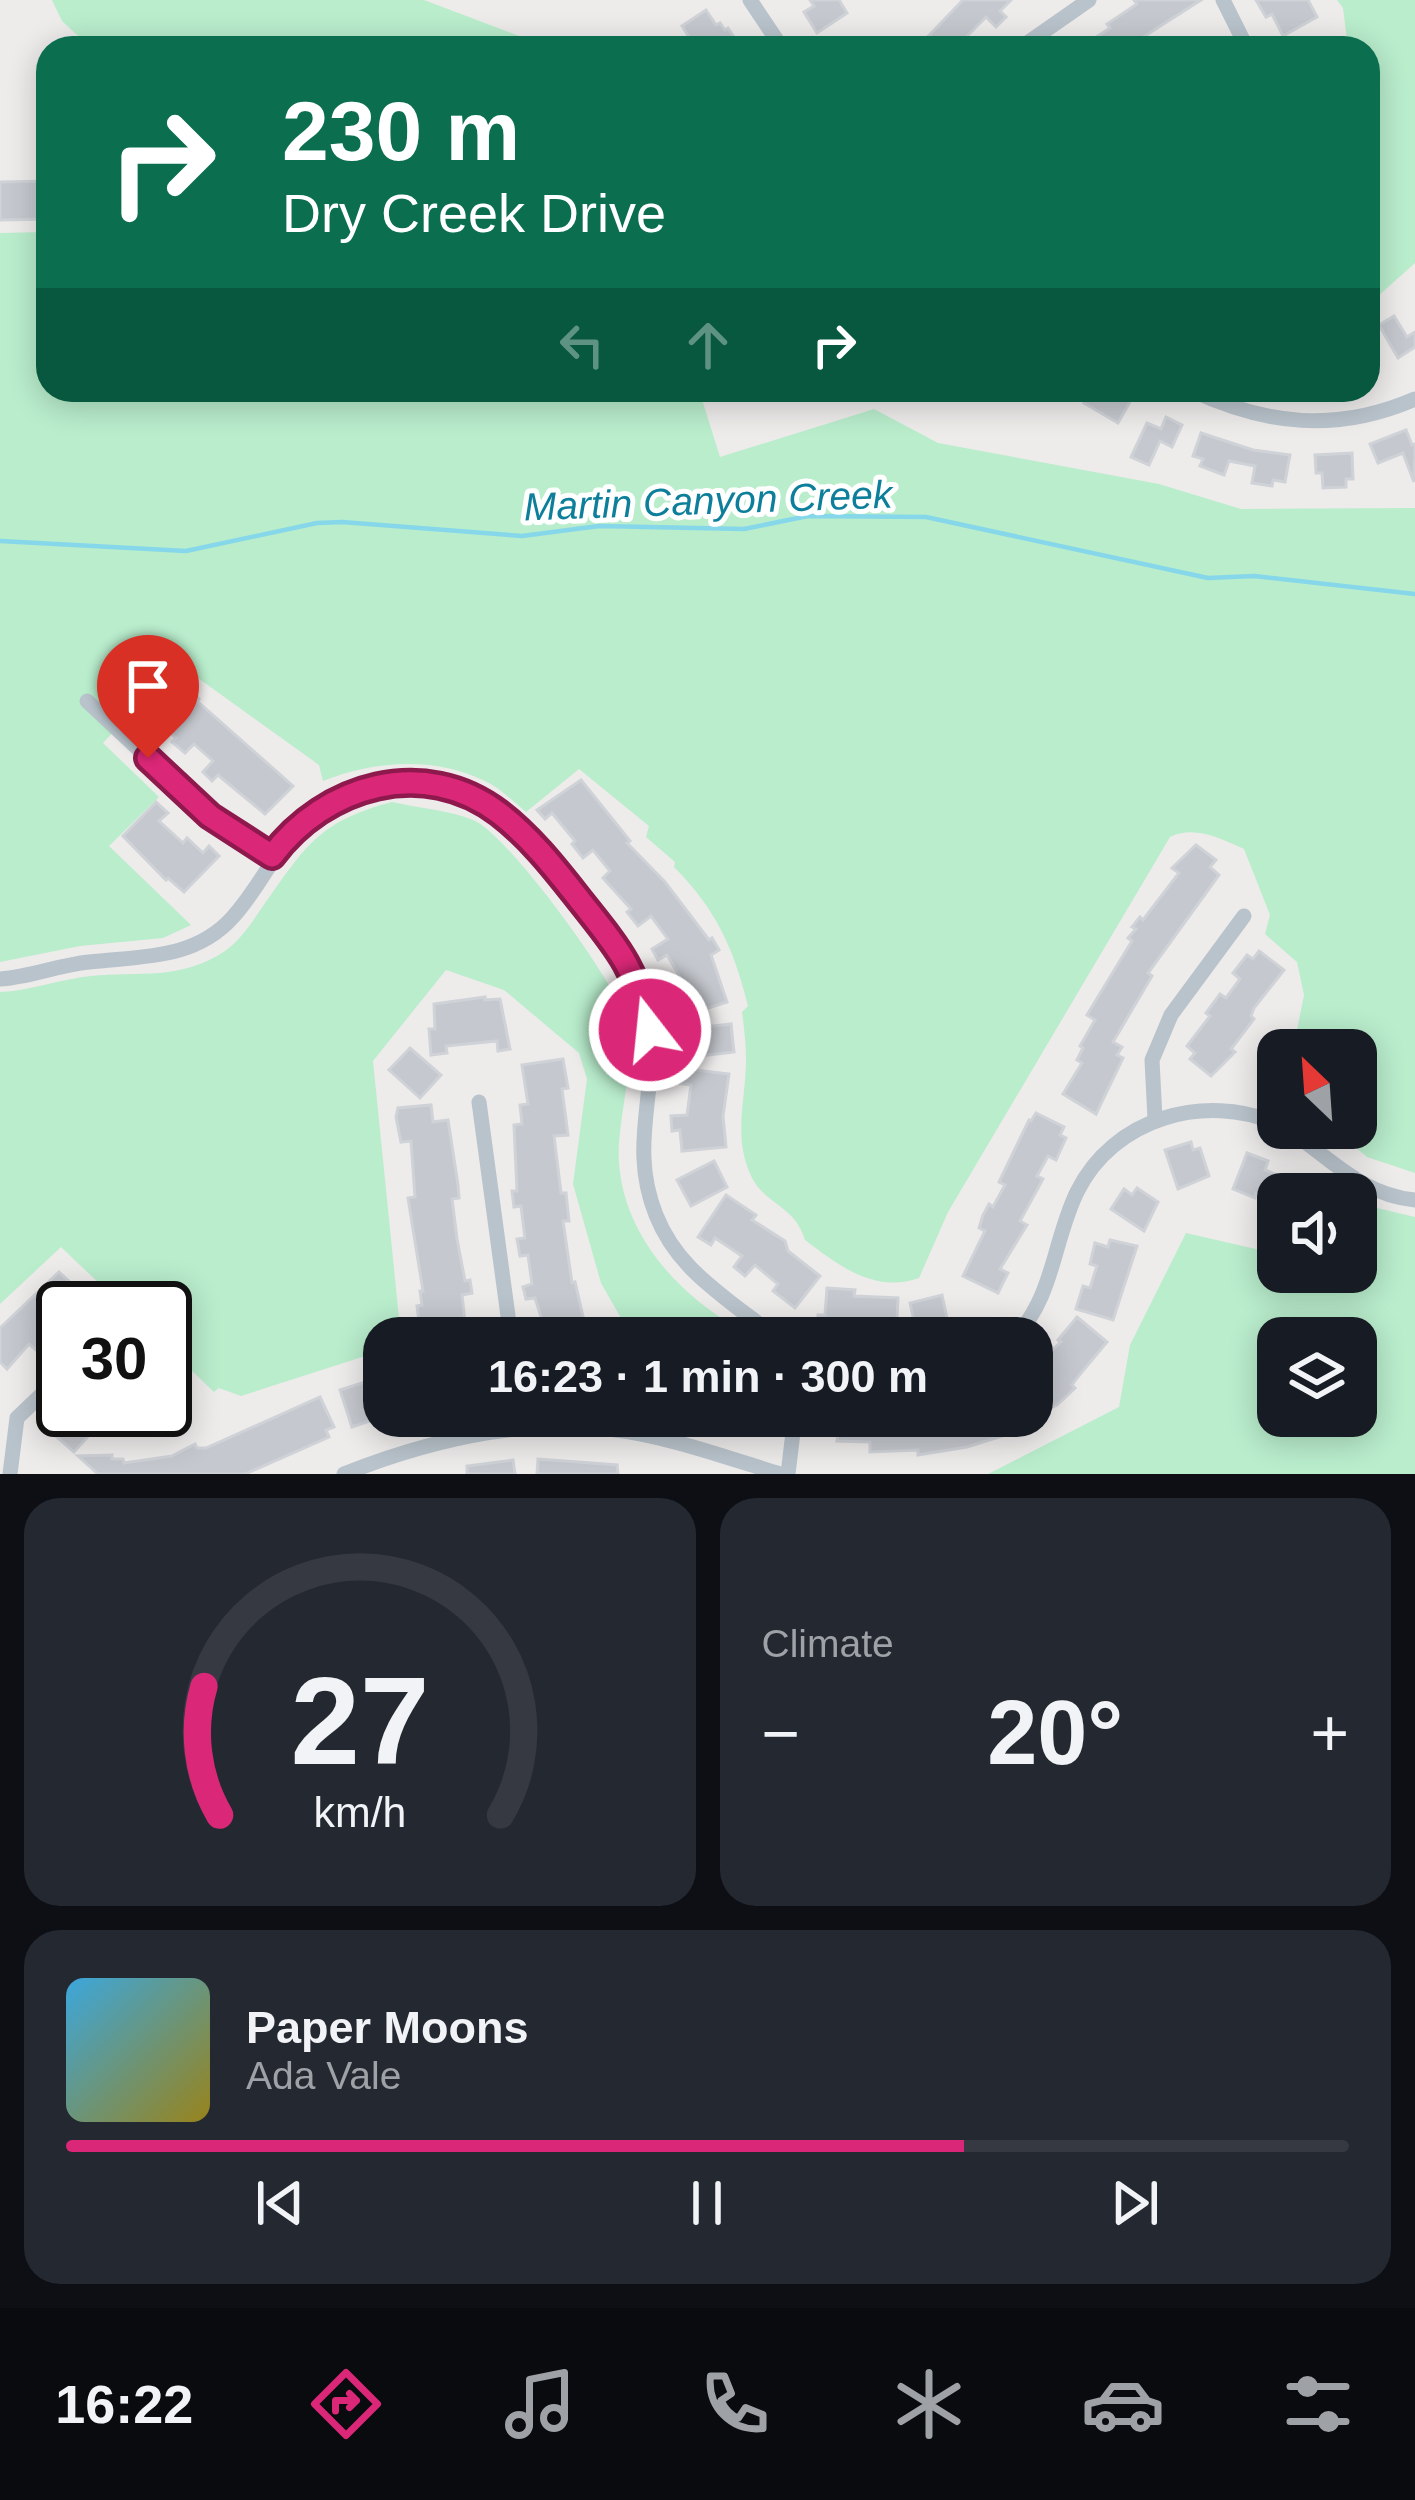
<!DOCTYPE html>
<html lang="en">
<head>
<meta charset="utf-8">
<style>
	body { margin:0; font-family:Helvetica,sans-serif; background:#242831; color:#f1f3f6; height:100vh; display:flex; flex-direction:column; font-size:45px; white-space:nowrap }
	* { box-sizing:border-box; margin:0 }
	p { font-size:39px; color:#9ea1a6 }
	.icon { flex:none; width:66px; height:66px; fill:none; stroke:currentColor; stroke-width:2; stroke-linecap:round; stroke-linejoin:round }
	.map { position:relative; height:1474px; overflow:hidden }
	.details { display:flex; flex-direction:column; gap:24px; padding:24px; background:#0d0f14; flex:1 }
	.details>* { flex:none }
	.guide { position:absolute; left:36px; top:36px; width:1344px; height:366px; border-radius:36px; box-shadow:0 6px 30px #0003; background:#0b6e4f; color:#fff; overflow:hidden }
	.needle { width:78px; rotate:335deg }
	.fabs { position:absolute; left:1257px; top:1029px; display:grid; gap:24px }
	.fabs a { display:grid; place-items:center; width:120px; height:120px; border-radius:24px; background:#171b24; box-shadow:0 6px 30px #0003; font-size:60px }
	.speed { position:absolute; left:36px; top:1281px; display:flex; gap:24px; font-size:60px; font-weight:700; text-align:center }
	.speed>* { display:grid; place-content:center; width:156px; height:156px; border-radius:50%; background:#171b24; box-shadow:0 6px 30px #0003; line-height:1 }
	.speed .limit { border:6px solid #111; border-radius:18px; background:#fff; color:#111 }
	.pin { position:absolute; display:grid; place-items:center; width:102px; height:102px; color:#fff; margin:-123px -51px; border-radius:50% 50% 50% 0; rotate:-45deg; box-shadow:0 0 12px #0007 }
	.pin .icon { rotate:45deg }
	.me { position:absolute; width:132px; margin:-66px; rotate:344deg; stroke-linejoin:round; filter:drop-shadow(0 0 9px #0008) }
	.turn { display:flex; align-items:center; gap:42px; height:252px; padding:0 48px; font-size:54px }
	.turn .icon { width:156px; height:156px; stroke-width:2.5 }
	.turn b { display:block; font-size:84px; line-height:102px }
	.lanes { display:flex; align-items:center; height:114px; padding:0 48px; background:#0003; justify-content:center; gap:60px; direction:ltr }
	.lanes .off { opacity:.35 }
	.big { font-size:90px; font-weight:700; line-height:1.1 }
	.details .widget { flex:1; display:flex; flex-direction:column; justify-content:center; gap:18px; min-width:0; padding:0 42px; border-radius:36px; background:#242831 }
	.details .dial { align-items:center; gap:0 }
	.dial svg { height:312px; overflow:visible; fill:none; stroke:#363941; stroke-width:7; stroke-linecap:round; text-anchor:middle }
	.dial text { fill:#f1f3f6; stroke:none }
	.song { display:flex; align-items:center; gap:36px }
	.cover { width:144px; height:144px; border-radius:18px; background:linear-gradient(135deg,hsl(200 70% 55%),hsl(50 70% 35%)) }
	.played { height:12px; border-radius:6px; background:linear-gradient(90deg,#db2777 70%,#363941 70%) }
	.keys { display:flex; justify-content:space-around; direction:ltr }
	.heat { display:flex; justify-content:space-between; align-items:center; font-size:66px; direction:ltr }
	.details .tiles { flex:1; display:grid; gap:24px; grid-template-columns:1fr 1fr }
	.widget:last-child { grid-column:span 2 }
	.trip { position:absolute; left:363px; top:1317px; width:690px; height:120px; border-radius:36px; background:#171b24; box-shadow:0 6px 30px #0003; font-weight:700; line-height:120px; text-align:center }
	.tabs { display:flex; height:192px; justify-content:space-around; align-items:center; background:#090b0e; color:#9ea1a6 }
	.tabs .icon { width:84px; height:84px }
	.tabs .on { color:#db2777 }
	.tabs b { font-size:54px; color:#f1f3f6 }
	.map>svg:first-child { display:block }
</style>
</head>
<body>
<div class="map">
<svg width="1415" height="1474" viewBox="0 0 1415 1474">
	<rect width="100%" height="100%" fill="#eeebeb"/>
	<g fill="#b9edcc" fill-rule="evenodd">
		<path d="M52,0H424L527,39L567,48H91L62,21Z"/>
		<path d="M1337,0H1415V263L1368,305V48H1348L1343,8Z"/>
		<path d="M48,232V390H699L720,457L874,409L938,443L1159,484L1241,509L1415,508V1173L1367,1157L1333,1128H1356V1050H1293L1304,995L1297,962L1265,934L1270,915L1244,849C1221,839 1195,825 1170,837L948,1212L919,1278C875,1294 838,1265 805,1240C794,1205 767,1206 752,1178C732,1137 746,1101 746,1059C746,1043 744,1027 742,1012L748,1006C734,949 716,909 674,867L675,862L646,837L649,826L579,769L526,812C514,802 502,790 489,783C438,756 375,760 323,781L319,765L177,663L103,743L159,797L109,846L191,925L163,938L80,946L0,962V233Z"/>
		<path d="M392,802C418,808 448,810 473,820C507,833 619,986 627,1023C634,1062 622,1104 619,1143C614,1222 671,1290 736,1327L732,1338H657L622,1320L601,1283L573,1184L587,1079L579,1053L504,990L446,970L373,1061L401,1338H384V1350L241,1396L219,1388L214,1392L165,1345V1308H125L61,1247L0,1304V992C30,991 60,979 91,976C140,971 180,981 225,951C239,941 251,924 261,909C304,849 316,822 392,802Z"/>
		<path d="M1356,1203L1415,1217V1474H988L1119,1407L1130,1345L1186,1233L1278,1254V1272H1356ZM1278,1338H1356V1416H1278Z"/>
	</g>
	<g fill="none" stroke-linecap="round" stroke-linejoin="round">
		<path stroke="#86d7ea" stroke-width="4.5" d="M0,541L186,551L317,523L342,522L522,536L599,526L744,529L808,516L926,517L1208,578L1254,576L1415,594"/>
	</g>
	<g fill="#c5c8ce" stroke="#cfd2d7" stroke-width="3">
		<path d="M810,0H839L847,13L817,33L804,12L814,6Z"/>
		<path d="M963,0H1011L1000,11L1006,17L996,27L986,17L955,48H917Z"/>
		<path d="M1134,0H1201L1126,48H1101L1095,38L1110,28L1107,24L1137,4Z"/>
		<path d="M1256,0H1308L1317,17L1283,36L1272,14L1266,17Z"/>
		<path d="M706,10L716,25L720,23L725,30L728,28L741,48H696L682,26Z"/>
		<path d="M48,181V219L0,220V182Z"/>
		<path d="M1394,316L1407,337L1415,332V347L1398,358L1379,325Z"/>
		<path d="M1092,390H1113L1131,400L1118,423L1084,403Z"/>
		<path d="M1166,417L1182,425L1172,447L1160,441L1149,465L1131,457L1147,423L1161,429Z"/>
		<path d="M1406,430L1412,445L1415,444L1414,482L1403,453L1378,463L1370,444Z"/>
		<path d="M1201,433L1253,450L1290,455L1285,482L1273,480L1272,486L1252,483L1255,466L1229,461L1224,475L1200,466L1203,459L1193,456Z"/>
		<path d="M1352,453L1353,479H1346V487L1323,488L1322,473H1316L1315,455Z"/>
		<path d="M173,674L199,699L197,701L293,786L265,814L218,775L212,781L203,772L213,761L194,744L185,753L172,742L176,738L154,717L148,724L137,713Z"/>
		<path d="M581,780L630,841L627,843L665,882L709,940L712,938L719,950L711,955L727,1002L686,1015L676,984L683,982L667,955L658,960L652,949L668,939L651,916L638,926L627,912L631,909L603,878L610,871L593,850L583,858L572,844L575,841L552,813L545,819L537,810Z"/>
		<path d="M156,802L168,813L159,821L183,843L187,838L203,853L209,846L219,856L184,892L168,878L166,880L123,836Z"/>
		<path d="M1196,845L1216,860L1210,867L1219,875L1148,973L1152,976L1113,1042L1122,1047L1117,1055L1123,1058L1096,1114L1063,1094L1082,1063L1077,1060L1083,1048L1080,1046L1095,1020L1087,1015L1132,941L1128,938L1136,929L1132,927L1140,917L1143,920L1179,873L1172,868Z"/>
		<path d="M1259,951L1284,970L1254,1008L1251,1016L1254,1019L1231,1049L1235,1052L1211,1076L1190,1059L1195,1053L1187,1046L1210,1016L1206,1013L1220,994L1226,998L1240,979L1233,973L1247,955L1253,959Z"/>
		<path d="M485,997V1000L500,999L510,1049L498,1051L497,1041L446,1046L447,1053L431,1055L429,1029H435L434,1004Z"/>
		<path d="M731,1024L734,1052L690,1057L687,1029Z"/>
		<path d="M410,1048L441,1075L420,1098L389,1070Z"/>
		<path d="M563,1059L568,1088L562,1089L568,1135L554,1136L561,1193H566L569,1221H563L572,1283L575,1282L588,1338H548L535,1298L526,1299L523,1287L532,1284L528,1255L520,1256L517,1239L525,1238L521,1206L514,1207L512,1191H517L514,1125L522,1124L520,1105L528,1104L522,1065Z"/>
		<path d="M679,1068L729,1074L723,1116L726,1147L682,1151L680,1130L672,1131L671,1116L687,1115L691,1085L677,1083Z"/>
		<path d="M431,1105L433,1122L448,1120L458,1185L459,1198L452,1199L457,1239L465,1281L470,1280L472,1293L462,1295L465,1323L481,1320L483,1338H435L432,1319L419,1321L417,1306L422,1305L420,1291H423L408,1198L415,1197L411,1141L401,1142L396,1117L398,1108Z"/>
		<path d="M1036,1113L1064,1127L1060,1135L1066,1138L1056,1160L1048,1156L1037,1176L1043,1179L1020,1221L1027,1225L1000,1269L1008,1273L998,1293L963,1276L985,1231L979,1228L983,1215L989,1204L993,1207L1005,1185L999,1182L1029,1120L1031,1121Z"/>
		<path d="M1191,1142L1193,1150L1200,1148L1209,1176L1178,1189L1165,1150Z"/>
		<path d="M1247,1153L1268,1161L1265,1170L1275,1174L1266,1197L1256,1193L1255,1198L1233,1189Z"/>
		<path d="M714,1161L727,1187L691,1206L677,1180Z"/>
		<path d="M1137,1188L1158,1202L1144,1231L1111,1209L1124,1189L1132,1195Z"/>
		<path d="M726,1195L756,1215L752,1220L785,1241L788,1251L820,1276L795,1308L773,1291L778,1284L755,1265L745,1276L734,1267L742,1256L715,1238L711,1245L698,1237Z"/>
		<path d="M1110,1240L1137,1246L1113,1320L1076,1309L1083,1286L1090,1288L1097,1266L1090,1264L1095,1243L1108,1247Z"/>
		<path d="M59,1272L82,1293L69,1308H63V1320L36,1350L29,1344L7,1369L0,1362V1328Z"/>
		<path d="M827,1288L855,1290L854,1296L898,1298L896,1338H882L883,1330L852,1329V1333L831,1332L830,1338H816L818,1315H825Z"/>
		<path d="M942,1295L948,1323L940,1325L943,1335L918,1338L910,1303Z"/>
		<path d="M1077,1317L1107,1342L1077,1378L1072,1385L1075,1388L1057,1405L1033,1416H1042L1008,1434L967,1447L918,1455V1450L870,1452V1442L837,1441L838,1436L827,1435L828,1416H1032V1369L1061,1342L1058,1340Z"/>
		<path d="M165,1362L183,1377L177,1385L181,1388L165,1409Z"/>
		<path d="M384,1376V1416L352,1427L340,1390Z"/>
		<path d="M320,1397L334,1427L326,1430L329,1437L245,1474H98L78,1456L112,1455V1459H123L124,1463L172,1456L195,1444L197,1448H206Z"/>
		<path d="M60,1410H128L110,1429L101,1422L74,1452L50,1431L59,1421L54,1416Z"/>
		<path d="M538,1459L617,1465L618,1474H537Z"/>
		<path d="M513,1460L515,1474H467V1466Z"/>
	</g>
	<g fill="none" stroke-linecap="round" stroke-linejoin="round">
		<g stroke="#b9c3cb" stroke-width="15">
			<path d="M750,0L782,48"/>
			<path d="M1223,0L1247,48"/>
			<path d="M1020,48L1089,0"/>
			<path d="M1191,390C1266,425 1337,433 1415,399"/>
			<path d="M87,701L210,816L272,856"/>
			<path d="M0,979C31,977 58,965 89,962C140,956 194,960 232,918C272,874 280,827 339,799C370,784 412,777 445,786C513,805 557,871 598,923C609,937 624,951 631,967C640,985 646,1007 649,1027C658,1094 628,1145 656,1215C673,1258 704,1282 739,1309C751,1318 764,1326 773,1338"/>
			<path d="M479,1102L511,1338"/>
			<path d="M1155,1119L1152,1060L1171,1015L1244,916"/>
			<path d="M1286,1128C1329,1157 1361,1195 1415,1200"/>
			<path d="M1014,1338C1054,1297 1053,1241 1077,1192C1113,1118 1205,1092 1278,1124"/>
			<path d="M10,1474L17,1418L63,1374"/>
			<path d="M344,1474C427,1441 518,1419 608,1429C665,1435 725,1457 780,1474"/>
			<path d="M788,1474L795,1416"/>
		</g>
	</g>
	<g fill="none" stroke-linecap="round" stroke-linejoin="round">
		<defs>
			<path id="route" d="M148,758L210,816L272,856C325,785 424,756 499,813C529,836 553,866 575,894C615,945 635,964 650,1030"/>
		</defs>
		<use href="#route" stroke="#8e194d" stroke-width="30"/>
		<use href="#route" stroke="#db2777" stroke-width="21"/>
	</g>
	<g text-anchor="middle" stroke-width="10" stroke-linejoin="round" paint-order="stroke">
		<g font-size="39" font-style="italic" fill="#0e7f9b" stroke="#fff">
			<text transform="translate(708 500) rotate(-2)" y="14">Martin Canyon Creek</text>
		</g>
	</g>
</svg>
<div class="fabs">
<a><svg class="needle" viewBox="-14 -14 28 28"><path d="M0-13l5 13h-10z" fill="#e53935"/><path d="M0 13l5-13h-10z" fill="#9ea1a6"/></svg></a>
<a><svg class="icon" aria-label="sound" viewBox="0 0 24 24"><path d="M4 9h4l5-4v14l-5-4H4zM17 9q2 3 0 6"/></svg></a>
<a><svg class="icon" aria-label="layers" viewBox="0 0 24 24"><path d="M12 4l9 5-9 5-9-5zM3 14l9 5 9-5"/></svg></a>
</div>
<div class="speed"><div class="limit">30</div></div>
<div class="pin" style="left:148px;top:758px;background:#d93025"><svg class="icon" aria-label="arrive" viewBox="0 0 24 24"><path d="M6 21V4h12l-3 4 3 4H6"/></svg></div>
<svg class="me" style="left:650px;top:1030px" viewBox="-20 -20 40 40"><circle r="17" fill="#db2777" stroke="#fff" stroke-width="3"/><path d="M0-11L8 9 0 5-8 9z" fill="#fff"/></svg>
<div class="trip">16:23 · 1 min · 300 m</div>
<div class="guide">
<div class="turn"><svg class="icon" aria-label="right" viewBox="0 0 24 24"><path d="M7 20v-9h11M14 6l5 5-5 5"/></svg><div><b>230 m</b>Dry Creek Drive</div></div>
<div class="lanes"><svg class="icon off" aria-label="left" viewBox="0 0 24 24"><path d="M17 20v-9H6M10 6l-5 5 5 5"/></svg><svg class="icon off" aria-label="ahead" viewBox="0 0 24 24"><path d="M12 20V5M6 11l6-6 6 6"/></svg><svg class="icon" aria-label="right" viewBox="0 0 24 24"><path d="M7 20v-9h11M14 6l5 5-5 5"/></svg></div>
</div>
</div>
<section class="details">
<div class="tiles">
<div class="widget dial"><svg viewBox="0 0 100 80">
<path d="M14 69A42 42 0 1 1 86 69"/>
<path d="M14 69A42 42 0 0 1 10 36" stroke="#db2777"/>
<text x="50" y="56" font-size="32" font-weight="700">27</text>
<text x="50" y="72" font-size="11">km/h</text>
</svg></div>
<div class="widget"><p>Climate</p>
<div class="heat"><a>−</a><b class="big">20°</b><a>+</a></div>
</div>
<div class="widget">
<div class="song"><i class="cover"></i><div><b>Paper Moons</b><p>Ada Vale</p></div></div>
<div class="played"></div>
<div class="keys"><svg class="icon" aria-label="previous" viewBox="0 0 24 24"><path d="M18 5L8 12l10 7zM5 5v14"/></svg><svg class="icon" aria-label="pause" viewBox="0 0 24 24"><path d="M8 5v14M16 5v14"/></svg><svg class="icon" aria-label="next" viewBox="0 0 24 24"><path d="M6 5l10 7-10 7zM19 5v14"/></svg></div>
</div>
</div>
</section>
<nav class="tabs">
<b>16:22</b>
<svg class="icon on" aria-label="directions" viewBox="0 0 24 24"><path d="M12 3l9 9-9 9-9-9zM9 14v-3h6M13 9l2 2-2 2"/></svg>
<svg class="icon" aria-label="music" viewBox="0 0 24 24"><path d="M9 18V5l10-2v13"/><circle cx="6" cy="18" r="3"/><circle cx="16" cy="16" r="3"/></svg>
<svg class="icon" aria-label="phone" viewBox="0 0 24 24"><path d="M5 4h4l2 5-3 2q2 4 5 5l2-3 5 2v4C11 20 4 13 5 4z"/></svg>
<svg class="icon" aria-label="climate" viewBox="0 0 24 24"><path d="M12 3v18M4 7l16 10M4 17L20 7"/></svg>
<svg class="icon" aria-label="car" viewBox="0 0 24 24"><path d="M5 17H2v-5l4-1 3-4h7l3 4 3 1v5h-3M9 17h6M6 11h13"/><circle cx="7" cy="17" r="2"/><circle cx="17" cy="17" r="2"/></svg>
<svg class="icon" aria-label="filters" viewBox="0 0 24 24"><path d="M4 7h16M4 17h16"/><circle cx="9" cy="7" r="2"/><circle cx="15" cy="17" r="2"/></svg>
</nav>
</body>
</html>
